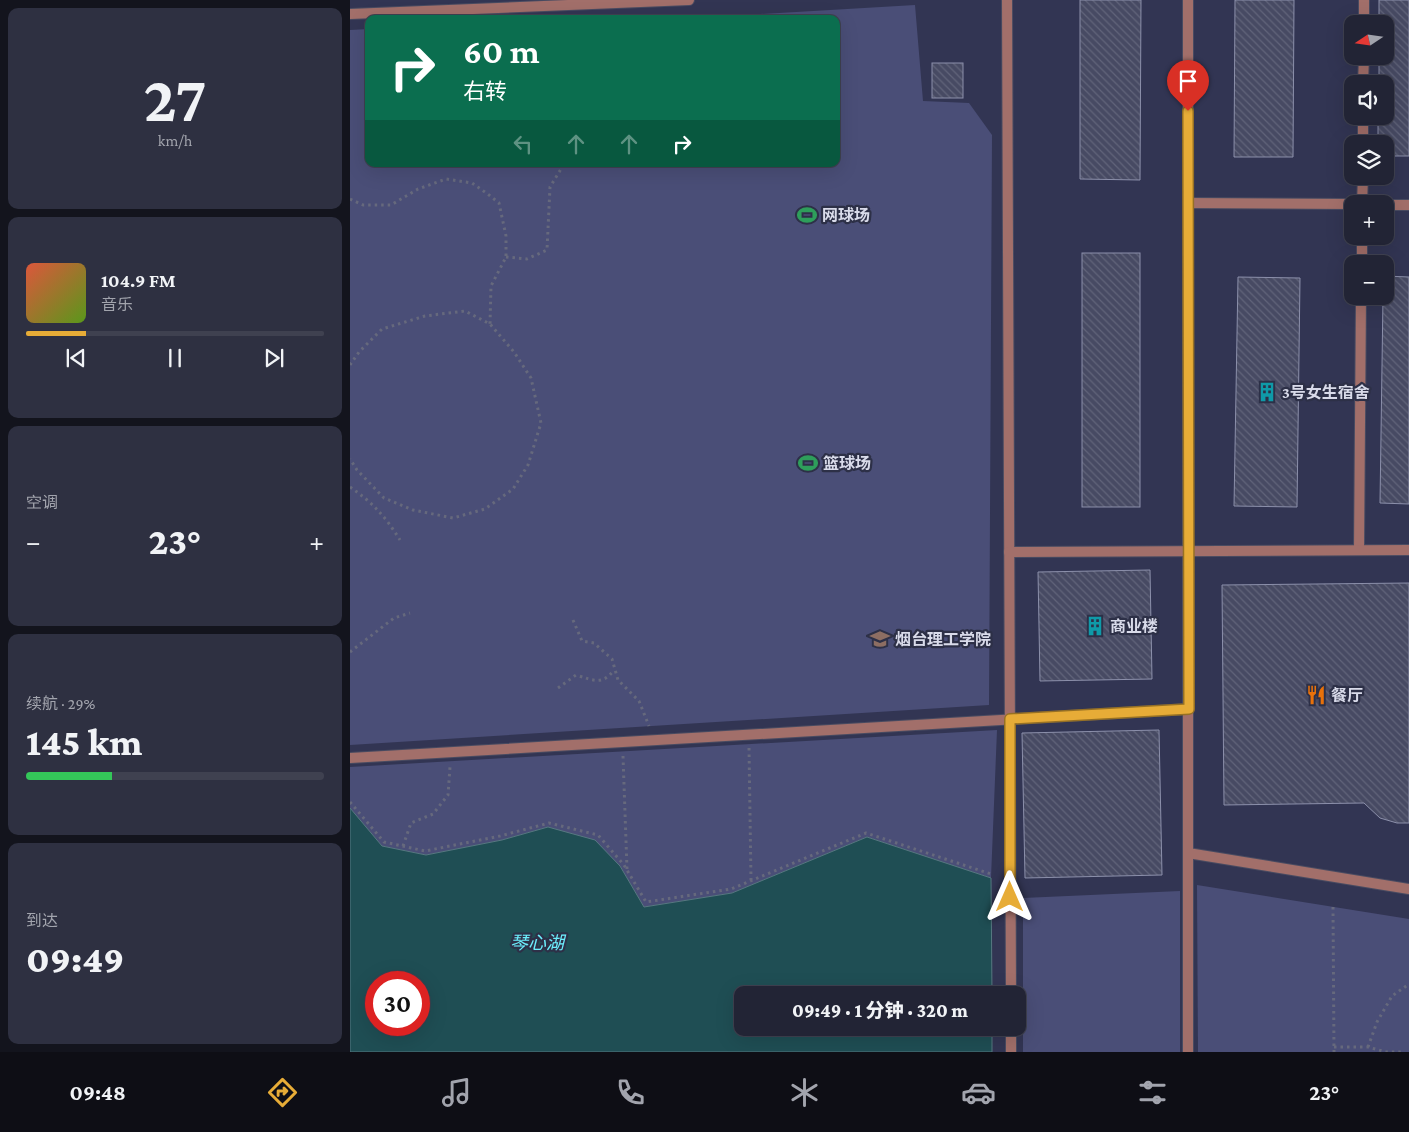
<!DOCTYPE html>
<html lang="zh">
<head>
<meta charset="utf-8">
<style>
	body { margin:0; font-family:"Crimson Pro","Noto Sans SC",serif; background:#2e3041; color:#f1f3f6; height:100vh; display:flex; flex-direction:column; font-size:19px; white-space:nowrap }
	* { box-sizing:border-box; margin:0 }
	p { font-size:16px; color:#a2a4ad }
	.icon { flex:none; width:28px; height:28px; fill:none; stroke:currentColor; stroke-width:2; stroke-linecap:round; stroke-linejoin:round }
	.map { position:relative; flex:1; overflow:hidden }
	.panel { display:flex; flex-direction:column; gap:8px; padding:8px; background:#13141d; width:350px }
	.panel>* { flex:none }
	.banner { position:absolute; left:15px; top:15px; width:475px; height:152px; border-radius:10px; box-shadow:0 5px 20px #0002,0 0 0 1px #3f4150; background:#0b6e4f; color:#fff; overflow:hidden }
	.needle { width:32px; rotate:257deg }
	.fabs { position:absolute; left:994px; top:15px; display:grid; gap:10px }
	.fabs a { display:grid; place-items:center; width:50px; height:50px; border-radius:10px; background:#222435; box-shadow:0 5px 20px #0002,0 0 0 1px #3f4150; font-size:25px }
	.speed { position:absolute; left:15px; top:971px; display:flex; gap:10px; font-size:25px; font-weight:700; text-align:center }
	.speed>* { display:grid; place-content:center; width:65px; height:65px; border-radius:50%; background:#222435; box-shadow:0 5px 20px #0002,0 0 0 1px #3f4150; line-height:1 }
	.speed .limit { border:8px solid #d22; background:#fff; color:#111 }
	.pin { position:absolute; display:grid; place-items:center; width:42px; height:42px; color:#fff; margin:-51px -21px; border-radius:50% 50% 50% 0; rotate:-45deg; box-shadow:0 0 5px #0007 }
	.pin .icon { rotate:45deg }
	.me { position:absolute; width:55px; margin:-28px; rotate:0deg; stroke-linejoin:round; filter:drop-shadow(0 0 4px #0008) }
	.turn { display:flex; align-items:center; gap:18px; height:105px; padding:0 15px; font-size:22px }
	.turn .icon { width:65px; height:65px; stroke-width:2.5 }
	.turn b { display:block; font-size:35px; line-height:42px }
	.lanes { display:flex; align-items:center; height:48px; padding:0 15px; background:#0003; justify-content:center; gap:25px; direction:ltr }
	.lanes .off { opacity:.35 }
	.big { font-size:38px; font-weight:800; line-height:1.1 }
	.panel .tile { flex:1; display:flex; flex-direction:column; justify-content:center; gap:8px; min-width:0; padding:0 18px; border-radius:10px; background:#2e3041 }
	.panel .dial { align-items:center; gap:0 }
	.dial b { font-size:65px; line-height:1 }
	.song { display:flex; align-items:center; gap:15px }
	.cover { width:60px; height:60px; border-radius:8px; background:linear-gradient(135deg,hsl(10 70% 55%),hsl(90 70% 35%)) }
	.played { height:5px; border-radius:2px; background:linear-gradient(90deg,#e7ac37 20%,#3f4150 20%) }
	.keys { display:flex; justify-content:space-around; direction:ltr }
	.heat { display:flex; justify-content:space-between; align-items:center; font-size:28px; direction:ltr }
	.charge { height:8px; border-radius:4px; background:linear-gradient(90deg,#34c759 29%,#3f4150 0) }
	.trip { position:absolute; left:384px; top:986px; width:292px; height:50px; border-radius:10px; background:#222435; box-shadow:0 5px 20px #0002,0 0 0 1px #3f4150; font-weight:800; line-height:50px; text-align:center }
	.tab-bar { display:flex; height:80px; justify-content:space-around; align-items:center; background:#0e0e15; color:#a2a4ad }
	.tab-bar .icon { width:35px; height:35px }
	.tab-bar .active { color:#e7ac37 }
	.tab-bar b { font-size:22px; color:#f1f3f6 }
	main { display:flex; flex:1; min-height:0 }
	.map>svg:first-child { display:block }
</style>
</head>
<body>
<main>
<section class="panel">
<div class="tile dial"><b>27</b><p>km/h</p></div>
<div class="tile">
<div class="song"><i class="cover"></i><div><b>104.9 FM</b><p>音乐</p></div></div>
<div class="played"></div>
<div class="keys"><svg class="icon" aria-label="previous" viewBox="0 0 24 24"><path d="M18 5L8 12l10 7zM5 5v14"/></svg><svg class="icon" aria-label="pause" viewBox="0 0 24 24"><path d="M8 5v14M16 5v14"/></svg><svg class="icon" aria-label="next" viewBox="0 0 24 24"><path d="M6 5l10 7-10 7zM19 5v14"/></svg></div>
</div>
<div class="tile"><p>空调</p>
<div class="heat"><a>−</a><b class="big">23°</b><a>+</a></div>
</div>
<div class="tile"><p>续航 · 29%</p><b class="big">145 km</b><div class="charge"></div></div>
<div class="tile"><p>到达</p><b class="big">09:49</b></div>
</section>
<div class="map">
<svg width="1059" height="1052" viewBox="0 0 1059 1052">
	<defs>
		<pattern id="building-back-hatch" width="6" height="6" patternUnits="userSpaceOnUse" patternTransform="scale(1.25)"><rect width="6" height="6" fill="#474a63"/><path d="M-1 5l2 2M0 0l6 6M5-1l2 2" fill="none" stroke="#61647a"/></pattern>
	</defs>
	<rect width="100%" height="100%" fill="#2d3047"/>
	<path fill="#323553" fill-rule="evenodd" d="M0,0H1059V1052H0ZM19,19H486V164H19ZM1002,24H1035V56H1002ZM1002,84H1035V116H1002ZM1002,144H1035V176H1002ZM1002,204H1035V236H1002ZM1002,264H1035V296H1002ZM26,982H69V1025H26ZM392,995H668V1028H392Z"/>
	<g fill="#4a4e77">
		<path d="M565,5L573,101L619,103L642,135L639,705L0,745V30L19,29V164H486V19H394V15Z"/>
		<path d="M647,730L641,878L517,837L382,893L294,907L270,866L198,827L152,840L76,855L32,846L0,808V767Z"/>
		<path d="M847,885L1059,919V1052H848Z"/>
		<path d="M830,891V1052H673V898Z"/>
	</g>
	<path fill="#1f4e54" stroke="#577881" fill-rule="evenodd" d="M0,808L32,846L76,855L152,840L198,827L245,840L270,866L294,907L382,893L517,837L641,878L642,995H392V1028H642V1052H0ZM69,982V1025H26V982Z"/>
	<g fill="url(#building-back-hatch)" stroke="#8c90ab">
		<path d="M730,0H791L790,180L730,179Z"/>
		<path d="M885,0H944L943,157H884Z"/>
		<path d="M1029,0H1059V156H1035V144H1028V116H1035V84H1029V56H1035V24H1029Z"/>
		<rect x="582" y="63" width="31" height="35"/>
		<rect x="732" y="253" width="58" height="254"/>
		<path d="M1035,276L1059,277V504L1030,503L1033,296H1035Z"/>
		<path d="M888,277L950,278L947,507L884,506Z"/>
		<path d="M800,570L802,679L690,681L688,572Z"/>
		<path d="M1059,583V823H1047L1030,818L1014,803L874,805L872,585Z"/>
		<path d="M809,730L812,875L675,878L672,733Z"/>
	</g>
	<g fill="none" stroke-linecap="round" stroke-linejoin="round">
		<defs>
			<g id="street">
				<path d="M657,0L661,995"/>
				<path d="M0,14L339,0"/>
				<path d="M1014,24V0"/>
				<path d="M1013,84L1014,56"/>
				<path d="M1013,144V116"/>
				<path d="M838,203L1002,204"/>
				<path d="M1012,204L1013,176"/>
				<path d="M1035,205H1059"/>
				<path d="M1012,264V236"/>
				<path d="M1009,550L1011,296"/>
				<path d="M659,552L1059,550"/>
				<path d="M0,758L839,709"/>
				<path d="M838,853L1059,889"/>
				<path d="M661,1028V1052"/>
				<path d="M838,1052V0"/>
			</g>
		</defs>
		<use href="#street" stroke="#494b61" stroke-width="12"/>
		<g stroke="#66697d" stroke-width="3" stroke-dasharray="2.5 4" stroke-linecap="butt">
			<path d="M0,199L13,205H41L68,189L96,179L122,183L139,195L149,203L156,236V257L141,286L140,324"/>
			<path d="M156,257L177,259L197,250L200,187L211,169V164"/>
			<path d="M0,365L9,352L32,329L75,316L115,311L140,324L164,352L181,378L191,423L178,465L163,489L135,509L103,518L63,510L34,498L7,470L0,459"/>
			<path d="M0,487C23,503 35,516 50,540"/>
			<path d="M223,620L232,641L244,643L262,659L268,680L289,701L299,726"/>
			<path d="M0,652L44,618L60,613"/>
			<path d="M208,688L226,675C243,680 252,686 264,670"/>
			<path d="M399,748L401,880"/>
			<path d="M273,756L277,869"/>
			<path d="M0,802L34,842L75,851L150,836L199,823L248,835L274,865L296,902L381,889L516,833L641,874"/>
			<path d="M53,846L61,823L83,814L98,795L100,767"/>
			<path d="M983,907L984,1052"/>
			<path d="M984,1047H1018L1036,1052H1051"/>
			<path d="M1018,1047L1027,1022L1042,996L1059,984"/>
		</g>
		<use href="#street" stroke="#a26f6a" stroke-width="10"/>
	</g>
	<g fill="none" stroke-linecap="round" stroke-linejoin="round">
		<defs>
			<path id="route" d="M660,897V719L839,709L838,111"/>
		</defs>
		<use href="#route" stroke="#967024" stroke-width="12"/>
		<use href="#route" stroke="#e7ac37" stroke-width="9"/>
	</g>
	<defs>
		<symbol id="stadium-bare" viewBox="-9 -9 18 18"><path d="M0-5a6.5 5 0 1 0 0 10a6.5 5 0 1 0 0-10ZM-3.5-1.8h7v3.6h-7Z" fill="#2e9e5b" stroke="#2d3047" stroke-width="2.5" paint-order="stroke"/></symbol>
		<symbol id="building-bare" viewBox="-9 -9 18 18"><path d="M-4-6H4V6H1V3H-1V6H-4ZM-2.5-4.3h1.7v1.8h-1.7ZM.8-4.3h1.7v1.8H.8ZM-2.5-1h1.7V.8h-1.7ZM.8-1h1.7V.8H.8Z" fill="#0f9aa8" stroke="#2d3047" stroke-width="2.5" paint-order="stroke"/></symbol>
		<symbol id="university-bare" viewBox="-9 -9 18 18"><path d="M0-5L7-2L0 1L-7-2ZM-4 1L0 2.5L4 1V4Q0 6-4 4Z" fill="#8d6e63" stroke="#2d3047" stroke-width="2.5" paint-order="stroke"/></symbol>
		<symbol id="restaurant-bare" viewBox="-9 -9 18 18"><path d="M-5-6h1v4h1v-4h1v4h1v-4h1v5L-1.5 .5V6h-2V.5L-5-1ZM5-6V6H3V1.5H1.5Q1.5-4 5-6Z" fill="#e8710a" stroke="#2d3047" stroke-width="2.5" paint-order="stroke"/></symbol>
	</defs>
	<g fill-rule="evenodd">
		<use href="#stadium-bare" x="443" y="201" width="28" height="28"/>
		<use href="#building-bare" x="903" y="378" width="28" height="28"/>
		<use href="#stadium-bare" x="444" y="449" width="28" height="28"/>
		<use href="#building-bare" x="731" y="612" width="28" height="28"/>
		<use href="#university-bare" x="516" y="625" width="28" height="28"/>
		<use href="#restaurant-bare" x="952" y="681" width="28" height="28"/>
	</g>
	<g text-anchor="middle" stroke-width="4.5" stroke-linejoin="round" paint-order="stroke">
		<g font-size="16" font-weight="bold" fill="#d9dbea" stroke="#2d3047" text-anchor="start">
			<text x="472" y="221">网球场</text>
			<text x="932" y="398">3号女生宿舍</text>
			<text x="473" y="469">篮球场</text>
			<text x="760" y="632">商业楼</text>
			<text x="545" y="645">烟台理工学院</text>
			<text x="981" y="701">餐厅</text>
		</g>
		<g font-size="18" font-style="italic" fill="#6ceffd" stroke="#2d3047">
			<text x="187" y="949">琴心湖</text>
		</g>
	</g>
</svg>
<div class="fabs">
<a><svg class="needle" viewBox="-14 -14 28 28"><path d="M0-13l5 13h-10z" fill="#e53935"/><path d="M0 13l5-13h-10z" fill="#a2a4ad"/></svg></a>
<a><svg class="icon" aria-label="sound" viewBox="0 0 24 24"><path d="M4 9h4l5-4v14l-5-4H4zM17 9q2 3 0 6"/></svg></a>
<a><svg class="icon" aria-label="layers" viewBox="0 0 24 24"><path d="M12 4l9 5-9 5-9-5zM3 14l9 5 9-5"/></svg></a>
<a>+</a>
<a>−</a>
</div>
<div class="speed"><div class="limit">30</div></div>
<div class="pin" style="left:838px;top:111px;background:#d93025"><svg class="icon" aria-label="arrive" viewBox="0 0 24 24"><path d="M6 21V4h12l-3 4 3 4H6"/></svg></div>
<svg class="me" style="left:660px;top:897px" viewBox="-20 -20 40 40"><path d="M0-17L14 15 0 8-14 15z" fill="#e7ac37" stroke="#fff" stroke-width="4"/></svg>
<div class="trip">09:49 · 1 分钟 · 320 m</div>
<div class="banner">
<div class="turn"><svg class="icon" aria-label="right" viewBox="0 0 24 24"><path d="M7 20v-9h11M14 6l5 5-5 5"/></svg><div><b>60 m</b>右转</div></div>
<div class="lanes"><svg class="icon off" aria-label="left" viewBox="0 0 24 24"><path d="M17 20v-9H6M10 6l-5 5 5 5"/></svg><svg class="icon off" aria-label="ahead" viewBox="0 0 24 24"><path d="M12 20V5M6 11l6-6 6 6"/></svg><svg class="icon off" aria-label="ahead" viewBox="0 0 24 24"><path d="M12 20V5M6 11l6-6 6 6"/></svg><svg class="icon" aria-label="right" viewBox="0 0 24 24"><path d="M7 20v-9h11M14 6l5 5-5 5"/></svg></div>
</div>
</div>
</main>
<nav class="tab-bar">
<b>09:48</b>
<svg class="icon active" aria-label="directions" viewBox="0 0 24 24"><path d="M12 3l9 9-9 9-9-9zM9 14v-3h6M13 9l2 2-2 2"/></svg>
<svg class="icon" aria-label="music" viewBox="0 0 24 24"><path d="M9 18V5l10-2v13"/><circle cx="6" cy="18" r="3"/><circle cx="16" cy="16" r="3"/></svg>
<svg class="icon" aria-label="phone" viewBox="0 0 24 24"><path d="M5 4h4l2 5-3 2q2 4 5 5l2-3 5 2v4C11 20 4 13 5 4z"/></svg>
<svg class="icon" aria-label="climate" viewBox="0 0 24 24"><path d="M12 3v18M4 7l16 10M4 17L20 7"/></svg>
<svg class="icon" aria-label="car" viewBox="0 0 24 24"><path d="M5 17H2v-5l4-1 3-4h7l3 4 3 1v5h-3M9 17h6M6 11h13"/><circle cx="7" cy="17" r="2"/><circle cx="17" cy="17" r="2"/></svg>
<svg class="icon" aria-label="filters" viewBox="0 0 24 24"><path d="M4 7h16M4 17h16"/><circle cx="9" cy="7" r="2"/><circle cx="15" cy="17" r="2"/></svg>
<b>23°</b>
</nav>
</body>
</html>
